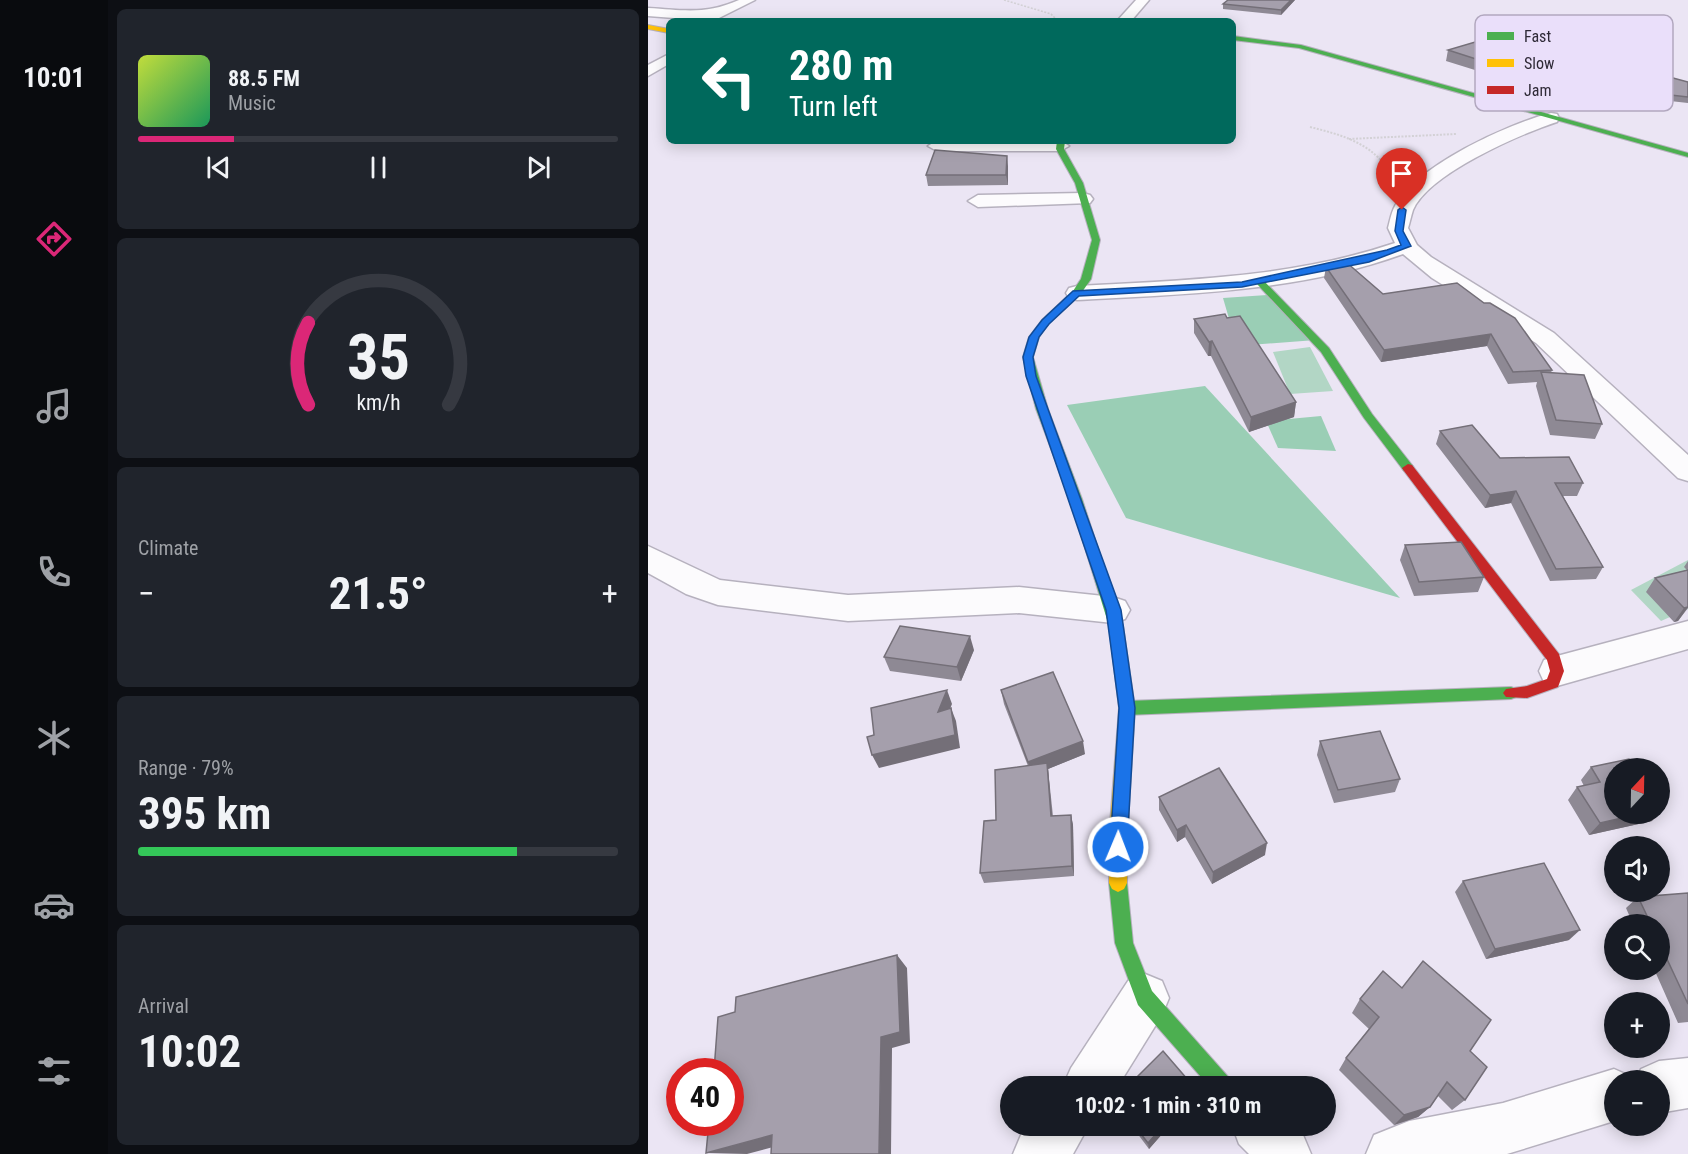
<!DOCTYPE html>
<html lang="en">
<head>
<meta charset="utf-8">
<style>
	body { margin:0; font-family:"Roboto Condensed",sans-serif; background:#20242c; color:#f1f3f6; height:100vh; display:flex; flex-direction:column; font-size:22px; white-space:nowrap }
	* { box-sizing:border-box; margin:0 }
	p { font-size:20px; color:#9ea1a6 }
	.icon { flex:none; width:33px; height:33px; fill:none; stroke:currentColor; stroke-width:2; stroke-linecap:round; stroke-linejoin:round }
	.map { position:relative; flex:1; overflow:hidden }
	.drawer { display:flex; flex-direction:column; gap:9px; padding:9px; background:#0d0f14; width:540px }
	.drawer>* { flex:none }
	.hud { position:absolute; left:18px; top:18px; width:570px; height:126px; border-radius:9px; box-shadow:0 3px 15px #0003; background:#00695c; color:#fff; overflow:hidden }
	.needle { width:39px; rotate:22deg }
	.fabs { position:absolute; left:956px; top:758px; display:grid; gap:12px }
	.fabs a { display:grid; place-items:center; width:66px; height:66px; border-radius:50%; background:#171b24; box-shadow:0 3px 15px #0003; font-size:30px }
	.speed { position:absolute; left:18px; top:1058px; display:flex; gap:12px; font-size:30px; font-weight:700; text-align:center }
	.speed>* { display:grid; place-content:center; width:78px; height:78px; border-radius:50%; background:#171b24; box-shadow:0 3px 15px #0003; line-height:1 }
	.speed .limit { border:9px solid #d22; background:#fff; color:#111 }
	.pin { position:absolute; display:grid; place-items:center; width:51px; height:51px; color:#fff; margin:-62px -26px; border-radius:50% 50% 50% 0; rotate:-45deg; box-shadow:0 0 6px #0007 }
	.pin .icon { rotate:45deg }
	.me { position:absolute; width:66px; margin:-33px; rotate:1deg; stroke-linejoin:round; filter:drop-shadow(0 0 4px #0008) }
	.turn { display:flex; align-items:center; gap:21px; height:126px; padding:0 24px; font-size:27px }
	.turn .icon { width:78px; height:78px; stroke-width:2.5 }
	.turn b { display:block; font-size:42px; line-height:51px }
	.big { font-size:45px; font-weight:700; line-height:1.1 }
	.drawer .widget { flex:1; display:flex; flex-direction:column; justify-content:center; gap:9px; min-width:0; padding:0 21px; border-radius:9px; background:#20242c }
	.drawer .dial { align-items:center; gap:0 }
	.dial svg { height:156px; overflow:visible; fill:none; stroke:#363941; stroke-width:7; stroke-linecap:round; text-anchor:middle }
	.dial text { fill:#f1f3f6; stroke:none }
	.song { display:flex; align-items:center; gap:18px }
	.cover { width:72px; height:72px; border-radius:9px; background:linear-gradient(135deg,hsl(70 70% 55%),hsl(150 70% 35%)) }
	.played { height:6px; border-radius:3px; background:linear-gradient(90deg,#db2777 20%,#363941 20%) }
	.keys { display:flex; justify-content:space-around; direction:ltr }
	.heat { display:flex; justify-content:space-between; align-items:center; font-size:33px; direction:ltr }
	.charge { height:9px; border-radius:4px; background:linear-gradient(90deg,#34c759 79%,#363941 0) }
	.trip { position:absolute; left:352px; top:1076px; width:336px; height:60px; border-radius:30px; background:#171b24; box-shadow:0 3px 15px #0003; font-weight:700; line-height:60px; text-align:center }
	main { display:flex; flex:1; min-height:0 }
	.dock { display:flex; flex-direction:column; width:108px; justify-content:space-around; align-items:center; background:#090b0e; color:#9ea1a6 }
	.dock .icon { width:42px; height:42px }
	.dock .active { color:#db2777 }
	.dock b { font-size:27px; color:#f1f3f6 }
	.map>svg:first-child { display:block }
</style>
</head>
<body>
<main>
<nav class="dock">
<b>10:01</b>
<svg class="icon active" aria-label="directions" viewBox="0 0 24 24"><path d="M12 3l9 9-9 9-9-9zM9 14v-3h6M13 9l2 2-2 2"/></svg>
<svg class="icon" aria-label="music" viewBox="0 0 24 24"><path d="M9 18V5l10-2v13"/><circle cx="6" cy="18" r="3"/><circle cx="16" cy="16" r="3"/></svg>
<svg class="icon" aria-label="phone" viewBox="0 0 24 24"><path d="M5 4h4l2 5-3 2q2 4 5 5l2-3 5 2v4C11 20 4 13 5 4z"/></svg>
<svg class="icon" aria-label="climate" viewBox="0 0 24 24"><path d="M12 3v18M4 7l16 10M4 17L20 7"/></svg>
<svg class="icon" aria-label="car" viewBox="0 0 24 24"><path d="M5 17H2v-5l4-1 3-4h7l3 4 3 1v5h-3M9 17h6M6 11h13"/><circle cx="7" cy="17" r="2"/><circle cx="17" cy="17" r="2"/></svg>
<svg class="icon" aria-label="filters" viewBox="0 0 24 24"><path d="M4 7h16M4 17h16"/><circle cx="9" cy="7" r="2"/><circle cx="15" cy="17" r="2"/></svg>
</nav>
<section class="drawer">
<div class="widget">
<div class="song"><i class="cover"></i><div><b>88.5 FM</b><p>Music</p></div></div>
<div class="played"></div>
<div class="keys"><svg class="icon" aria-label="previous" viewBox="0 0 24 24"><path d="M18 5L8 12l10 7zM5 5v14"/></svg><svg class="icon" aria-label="pause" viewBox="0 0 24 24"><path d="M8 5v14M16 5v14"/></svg><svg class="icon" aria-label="next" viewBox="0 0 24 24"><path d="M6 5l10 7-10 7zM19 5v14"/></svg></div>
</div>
<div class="widget dial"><svg viewBox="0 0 100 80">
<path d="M14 69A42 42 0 1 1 86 69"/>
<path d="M14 69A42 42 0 0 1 14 27" stroke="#db2777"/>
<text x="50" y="56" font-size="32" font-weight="700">35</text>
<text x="50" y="72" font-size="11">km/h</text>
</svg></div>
<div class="widget"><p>Climate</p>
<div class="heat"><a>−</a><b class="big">21.5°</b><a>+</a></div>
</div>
<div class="widget"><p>Range · 79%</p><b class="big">395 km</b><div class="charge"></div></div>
<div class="widget"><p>Arrival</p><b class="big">10:02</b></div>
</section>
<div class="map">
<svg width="1040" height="1154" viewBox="0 0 1040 1154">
	<rect width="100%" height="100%" fill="#ebe5f4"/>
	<g fill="#b2d6c5">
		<path d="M662,347L685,391L642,394L625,352Z"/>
		<path d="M1040,560V609L1013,621L983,590Z"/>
	</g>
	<g fill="#9aceb5">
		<path d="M619,295L668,340L589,346L575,298Z"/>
		<path d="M557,386L752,598L478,518L419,405Z"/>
		<path d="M673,416L688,451L630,448L618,421Z"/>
	</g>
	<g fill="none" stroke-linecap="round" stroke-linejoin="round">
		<defs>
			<g id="street">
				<path d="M91,0H107L65,21L0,16V8C36,10 57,15 91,0Z"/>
				<path d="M488,0H501L483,21H469Z"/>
				<path d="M21,54V64L0,76V65Z"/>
				<path d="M903,113L909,114L911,118L909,122C872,134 780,174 765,210C763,216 762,222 760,228L769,245L783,257L906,333L1040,455V481L1030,478L888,343L784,278L755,254C650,292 538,294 429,300L421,298L418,293L421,288L429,286C536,280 644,278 747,243L740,228C742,221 743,213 747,206C769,166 859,124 903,113Z"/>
				<path d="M288,141H413L421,146L412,151H289L280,146Z"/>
				<path d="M435,193L442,195L445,199L442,203L330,207L320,201L330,195Z"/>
				<path d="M0,546L72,580L200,595L371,587L465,597L477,601L482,610L477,619L465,623L371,613L200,621L70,605L38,594L0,573Z"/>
				<path d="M1040,621V649L909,686L896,682L891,671L896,660L909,656Z"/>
				<path d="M497,974L514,981L521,998L514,1015L470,1086H415L423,1068L480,981Z"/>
				<path d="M1040,1058V1108L1011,1113V1080H988L993,1069L1011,1061Z"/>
				<path d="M966,1069L984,1077L985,1080H966V1121L859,1154H718L726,1135L761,1121L855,1103Z"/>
				<path d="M381,1125H441L425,1154H365L373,1135Z"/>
				<path d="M584,1125H646L655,1135L663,1154H601L591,1144Z"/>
			</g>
			<g id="fast">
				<path d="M585,36L653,45L1040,153V157L651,48L585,40Z"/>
				<path d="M409,141H417L416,149L435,183L452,240L443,279L432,295L400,324L391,337L385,357L400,409L434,499L475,626L473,630H463L461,626L422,499L388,409L375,357L381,337L394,320L425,291L433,279L444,240L427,183L408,149Z"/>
				<path d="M609,280H615L681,348L724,414L764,465L766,468L764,471H756L716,418L673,352L609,284Z"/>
				<path d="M863,687L868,689L871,693L868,697L863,699L479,715L474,713L471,708L474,703L479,701Z"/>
				<path d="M470,874L476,877L479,883L485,943L504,991L582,1079L585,1086H561L490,1005L467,943L461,883L464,877Z"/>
			</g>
			<g id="slow">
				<path d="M0,25L21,29V33L0,29Z"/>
				<path d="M468,620L473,622L475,626L487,708L480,824L479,883L476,889L470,892L464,889L461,883L462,824L471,708L461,626L463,622Z"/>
			</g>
			<path id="jam" d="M760,464L764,465L911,654L916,671L910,687L879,698L858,697L855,693L858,689L879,686L899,679L902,671L899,660L756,471L754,468Z"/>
		</defs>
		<use href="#street" stroke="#b6b1be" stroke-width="3"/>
		<use href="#fast" stroke="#b6b1be" stroke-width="2"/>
		<use href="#slow" stroke="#b6b1be" stroke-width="2"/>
		<use href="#jam" stroke="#b6b1be" stroke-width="2"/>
		<path stroke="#d3d1d5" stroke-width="1.5" stroke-dasharray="2 1.5" stroke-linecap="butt" d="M356,0L403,14L410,21"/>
		<g stroke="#d3d1d5" stroke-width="2" stroke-dasharray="2 1.5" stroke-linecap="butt">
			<path d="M662,127C690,134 718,141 737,165V183L743,187"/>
			<path d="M701,139L808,134"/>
		</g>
		<use href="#street" fill="#fcfbfd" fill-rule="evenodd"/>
		<use href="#fast" fill="#4caf50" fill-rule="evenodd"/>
		<use href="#slow" fill="#ffc107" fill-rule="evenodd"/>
		<use href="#jam" fill="#c62828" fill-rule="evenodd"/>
	</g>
	<g fill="#8e8994">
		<path d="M647,0L633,15L575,9V4Z"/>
		<path d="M800,50L911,65L859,80L798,61Z"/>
		<path d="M1040,82V103L986,97V91L988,85Z"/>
		<path d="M360,166V185L280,186L278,175Z"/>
		<path d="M678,267L735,294L809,283L904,370L903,373L954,424L947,439L902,435L888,386L889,382L860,384L839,346L733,362L676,278Z"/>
		<path d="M579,318L648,402L646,417L601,432L563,356H560L546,333V319Z"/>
		<path d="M792,431L852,458L935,483L929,496H915L955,567L948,579L902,581L863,503L837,508L788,444Z"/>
		<path d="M757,545L836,577L830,592L766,596L752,560Z"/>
		<path d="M1040,561V608L1030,621L1026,622L998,592L1007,578L1039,570L1036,567Z"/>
		<path d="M326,650L313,681L242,671L236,657Z"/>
		<path d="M353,690L437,754L400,769L405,816L423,815L425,825L426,876L336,883L332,873L348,820L380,766L356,704Z"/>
		<path d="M672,741L752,779L747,792L686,803L669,755Z"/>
		<path d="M943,767L1004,821L941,835L920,800L929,787L936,786L933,780Z"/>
		<path d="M511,797L617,855L564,884L537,837L529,842L511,810Z"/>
		<path d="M815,881L921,940L838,959L807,892Z"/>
		<path d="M1040,893V1022L1030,1023L1006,969H1011V924H985L978,908L990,897Z"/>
		<path d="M754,988L822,1051L817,1100L804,1110L790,1096L782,1107L770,1117L746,1125L691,1070L698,1058L721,1029L704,1013L712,999Z"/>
		<path d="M483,1125H522L501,1149Z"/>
	</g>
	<g fill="#746f78">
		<path d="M643,0H647L633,15V10Z"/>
		<path d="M914,54L911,65L859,80L862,70Z"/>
		<path d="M359,156L360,166V185L358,175Z"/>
		<path d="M843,334L839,346L733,362L736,350Z"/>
		<path d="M564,341L563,356H560L561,342Z"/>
		<path d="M648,402L646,417L601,432L603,417Z"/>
		<path d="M868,491L863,503L837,508L842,495Z"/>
		<path d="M1040,607L1030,621L1026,622L1036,608Z"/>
		<path d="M322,636L326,650L313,681L309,667Z"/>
		<path d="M299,690L304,704L295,726L290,712Z"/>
		<path d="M303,708L308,721L312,748L231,768L224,755Z"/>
		<path d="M435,741L437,754L400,769L405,827L383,775L380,762Z"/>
		<path d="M1016,808L1004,821L941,835L952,823L996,813H1011V810Z"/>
		<path d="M423,815L425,825L426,876L424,866Z"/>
		<path d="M538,825L537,837L529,842V830Z"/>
		<path d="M619,843L617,855L564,884L565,872Z"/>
		<path d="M932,930L921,940L838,959L847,949Z"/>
		<path d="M249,955L259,968L262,1043L244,1048L243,1154H231L233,1037Z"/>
		<path d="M782,1107L770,1117L746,1125L756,1115Z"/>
		<path d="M516,1125H522L501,1149L500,1143Z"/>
		<path d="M124,1135L140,1143L99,1154L58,1153Z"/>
	</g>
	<g fill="#a59fac" stroke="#746f78" stroke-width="1.5">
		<path d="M580,0H643L633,10L575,4Z"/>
		<path d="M851,35L914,54L862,70L800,50Z"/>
		<path d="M1025,78L1040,82V97L988,91V85Z"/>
		<path d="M287,150L359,156L358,175H278Z"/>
		<path d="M698,262L735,294L809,283L836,303H842L867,318L904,370L865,372L843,334L736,350L678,267Z"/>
		<path d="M577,314L579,318L592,316L648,402L603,417L564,341L561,342L546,319Z"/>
		<path d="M893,372L936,375L954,424L908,420Z"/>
		<path d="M824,425L852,458L921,457L935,483H907L955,567L908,569L868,491L842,495L792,431Z"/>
		<path d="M813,542L836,577L771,582L757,545Z"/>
		<path d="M1040,570V607L1036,608L1007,578Z"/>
		<path d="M252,626L322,636L309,667L236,657Z"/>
		<path d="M405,672L435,741L380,762L353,690Z"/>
		<path d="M299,690L290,712L303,708L307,735L224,755L219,737L226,735L223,708Z"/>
		<path d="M732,731L752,779L690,790L672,741Z"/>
		<path d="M981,759L988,768H966V813H996L952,823L929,787L952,782L943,767Z"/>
		<path d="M399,763L403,816L423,815L424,866L332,873L336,821L348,820L347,770Z"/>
		<path d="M571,768L619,843L565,872L538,825L529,830L511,797Z"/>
		<path d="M1011,801L1016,808L1011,810Z"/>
		<path d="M896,863L932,930L847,949L815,881Z"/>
		<path d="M1040,893V1004L1011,942V924H1003L990,897Z"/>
		<path d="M249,955L252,1032L233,1037L231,1154H123L124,1135L58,1153L61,1122H82V1071H66L70,1017L87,1012L88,997Z"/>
		<path d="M775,961L843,1020L822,1051L839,1067L817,1100L799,1082L782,1107L756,1115L698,1058L731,1017L712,999L735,971L754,988Z"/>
		<path d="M515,1051L540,1080L556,1081L552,1086H480Z"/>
		<path d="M486,1125H516L500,1143Z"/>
	</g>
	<path fill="#1a73e8" stroke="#114b97" stroke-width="1.5" d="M754,207L758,210L755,231L763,246L721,262L594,287L431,296L401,324L391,337L385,357L388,376L473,610L487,708L479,847L477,853L470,855L464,853L462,847L471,708L458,610L378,376L375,357L381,337L394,320L425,291L594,282L739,250L753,245L747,231L750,210Z"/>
	<rect x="827" y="15" width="198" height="96" rx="9" fill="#eadffa" stroke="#b2a8bf" stroke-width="1.5"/>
	<rect x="839" y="32" width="27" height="8" fill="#4caf50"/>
	<rect x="839" y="59" width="27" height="8" fill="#ffc107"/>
	<rect x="839" y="86" width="27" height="8" fill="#c62828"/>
	<g font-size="16" fill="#2e2936">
		<text x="876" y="42">Fast</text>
		<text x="876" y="69">Slow</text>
		<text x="876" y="96">Jam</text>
	</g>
</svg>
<div class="fabs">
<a><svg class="needle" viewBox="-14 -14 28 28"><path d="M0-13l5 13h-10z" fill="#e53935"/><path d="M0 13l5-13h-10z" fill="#9ea1a6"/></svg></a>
<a><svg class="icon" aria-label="sound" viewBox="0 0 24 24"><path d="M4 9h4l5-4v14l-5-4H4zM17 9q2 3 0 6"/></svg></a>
<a><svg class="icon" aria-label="search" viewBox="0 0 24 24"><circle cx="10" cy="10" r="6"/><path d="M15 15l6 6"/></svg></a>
<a>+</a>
<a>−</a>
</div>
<div class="speed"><div class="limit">40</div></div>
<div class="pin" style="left:754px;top:210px;background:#d93025"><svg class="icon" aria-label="arrive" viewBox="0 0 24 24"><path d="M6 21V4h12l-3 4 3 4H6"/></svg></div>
<svg class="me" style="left:470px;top:847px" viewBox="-20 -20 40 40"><circle r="17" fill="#1a73e8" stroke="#fff" stroke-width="3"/><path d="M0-11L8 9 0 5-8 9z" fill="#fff"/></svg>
<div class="trip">10:02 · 1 min · 310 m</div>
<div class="hud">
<div class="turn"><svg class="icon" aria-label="left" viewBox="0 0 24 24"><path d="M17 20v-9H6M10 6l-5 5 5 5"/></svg><div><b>280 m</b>Turn left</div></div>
</div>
</div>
</main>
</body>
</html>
